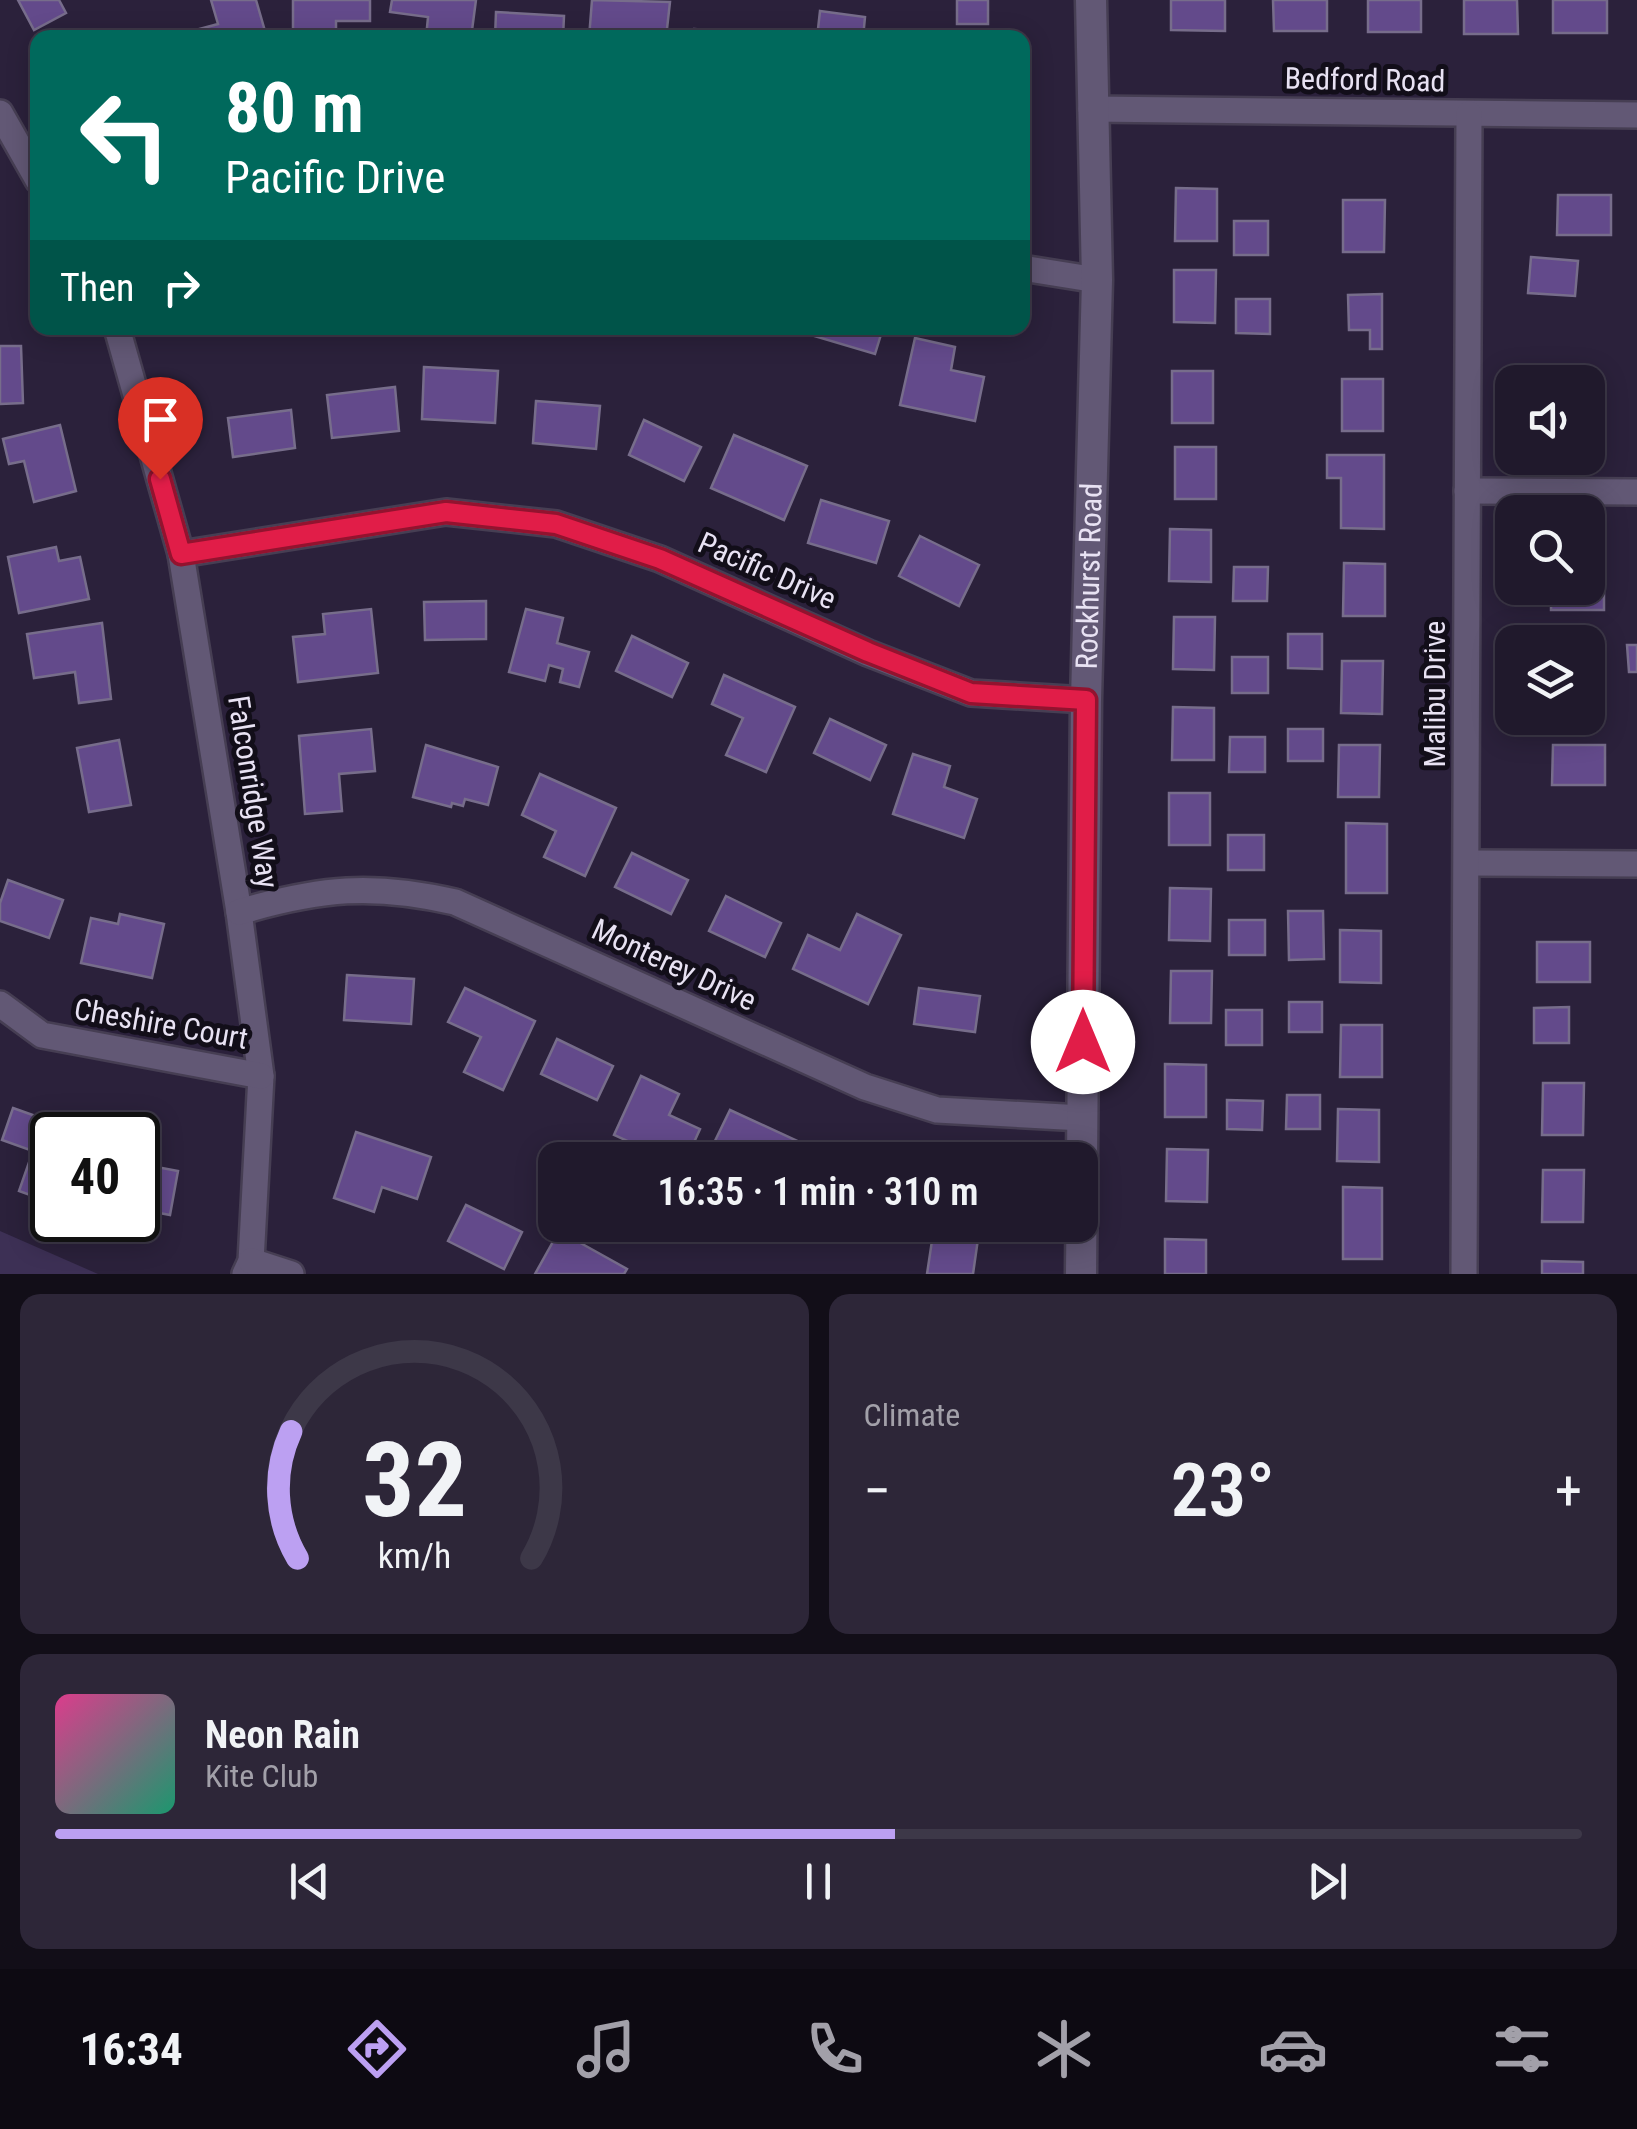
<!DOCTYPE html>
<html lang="en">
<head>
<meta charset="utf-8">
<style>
	body { margin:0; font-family:"Roboto Condensed",sans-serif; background:#2d2638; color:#f1f3f6; height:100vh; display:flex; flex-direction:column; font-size:38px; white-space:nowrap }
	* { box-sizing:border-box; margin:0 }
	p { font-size:32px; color:#a2a0a9 }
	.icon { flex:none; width:55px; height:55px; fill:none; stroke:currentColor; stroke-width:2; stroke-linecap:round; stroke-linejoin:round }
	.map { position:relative; height:1274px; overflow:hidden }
	.drawer { display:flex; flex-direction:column; gap:20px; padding:20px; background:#120e18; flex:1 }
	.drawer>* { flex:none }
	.hud { position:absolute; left:30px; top:30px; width:1000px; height:305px; border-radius:20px; box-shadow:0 5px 25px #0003,0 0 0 2px #3d3848; background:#00695c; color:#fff; overflow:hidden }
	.controls { position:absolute; left:1495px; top:365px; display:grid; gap:20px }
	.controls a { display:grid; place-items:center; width:110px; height:110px; border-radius:20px; background:#20192c; box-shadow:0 5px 25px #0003,0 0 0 2px #3d3848; font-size:50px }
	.speed { position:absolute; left:30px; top:1112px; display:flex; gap:20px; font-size:50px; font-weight:700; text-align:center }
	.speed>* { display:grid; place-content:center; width:130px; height:130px; border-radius:50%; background:#20192c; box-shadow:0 5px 25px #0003,0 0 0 2px #3d3848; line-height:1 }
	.speed .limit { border:5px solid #111; border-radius:15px; background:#fff; color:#111 }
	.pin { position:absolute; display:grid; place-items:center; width:85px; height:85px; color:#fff; margin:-102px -42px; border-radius:50% 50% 50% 0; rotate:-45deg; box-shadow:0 0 10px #0007 }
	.pin .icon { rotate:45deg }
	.me { position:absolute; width:110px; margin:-55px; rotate:0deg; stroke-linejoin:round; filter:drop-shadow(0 0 8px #0008) }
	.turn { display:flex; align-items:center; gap:35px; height:210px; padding:0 30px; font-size:45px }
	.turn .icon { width:130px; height:130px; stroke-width:2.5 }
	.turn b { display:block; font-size:70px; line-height:85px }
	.then { display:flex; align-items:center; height:95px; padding:0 30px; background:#0003; gap:20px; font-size:38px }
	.big { font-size:75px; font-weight:600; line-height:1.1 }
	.drawer .card { flex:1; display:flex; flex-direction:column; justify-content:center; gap:15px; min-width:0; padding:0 35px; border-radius:20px; background:#2d2638 }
	.drawer .dial { align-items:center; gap:0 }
	.dial svg { height:260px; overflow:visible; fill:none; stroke:#3d3848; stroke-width:7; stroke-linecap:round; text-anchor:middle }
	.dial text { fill:#f1f3f6; stroke:none }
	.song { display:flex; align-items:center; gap:30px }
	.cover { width:120px; height:120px; border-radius:15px; background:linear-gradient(135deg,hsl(330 70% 55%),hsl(160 70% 35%)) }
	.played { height:10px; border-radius:5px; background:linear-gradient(90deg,#bca0f2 55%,#3d3848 55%) }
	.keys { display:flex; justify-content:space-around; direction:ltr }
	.heat { display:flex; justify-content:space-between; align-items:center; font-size:55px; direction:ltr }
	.drawer .tiles { flex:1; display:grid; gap:20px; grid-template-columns:1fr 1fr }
	.card:last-child { grid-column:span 2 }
	.trip { position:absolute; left:538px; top:1142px; width:560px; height:100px; border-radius:20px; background:#20192c; box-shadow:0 5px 25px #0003,0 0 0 2px #3d3848; font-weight:600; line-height:100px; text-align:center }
	.dock { display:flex; height:160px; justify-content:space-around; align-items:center; background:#0d0a12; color:#a2a0a9 }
	.dock .icon { width:70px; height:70px }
	.dock .active { color:#bca0f2 }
	.dock b { font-size:45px; color:#f1f3f6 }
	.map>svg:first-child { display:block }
</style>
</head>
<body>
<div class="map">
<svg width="1637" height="1274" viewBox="0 0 1637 1274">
	<rect width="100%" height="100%" fill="#2b213b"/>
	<path fill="#3d3055" d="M0,1231L98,1274H0Z"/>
	<g fill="#634a8b" stroke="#776d8b" stroke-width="2.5">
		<path d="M18,0H59L66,13L34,30Z"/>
		<path d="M211,0H256L267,38H186L184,33L218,24Z"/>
		<path d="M293,0H370V21H336V38H293Z"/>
		<path d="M392,0H476L471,38H426L428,17L390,12Z"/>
		<path d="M592,0L670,2L666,38H589Z"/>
		<rect x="957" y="0" width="31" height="24"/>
		<path d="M1171,0H1225V31L1171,30Z"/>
		<path d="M1273,0H1327V31H1274Z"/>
		<rect x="1368" y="0" width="53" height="32"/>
		<path d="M1464,0H1517L1518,34H1464Z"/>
		<rect x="1553" y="0" width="54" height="33"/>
		<path d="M820,11L865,17L863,38H817Z"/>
		<path d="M496,12L564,16L563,38H495Z"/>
		<path d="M694,29L757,34V38H693Z"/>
		<path d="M1176,188L1217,189V241H1175Z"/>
		<path d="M1558,195H1611V235H1557Z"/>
		<path d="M1343,200H1385L1384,252H1343Z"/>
		<rect x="1234" y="221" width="34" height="34"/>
		<path d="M1531,257L1578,261L1575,296L1528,293Z"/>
		<path d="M1174,270H1216L1215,323L1174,322Z"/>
		<path d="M1382,294V349H1370V330H1349L1348,295Z"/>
		<path d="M1236,299H1270V334L1236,333Z"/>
		<path d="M816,328H883L875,354L814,336Z"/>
		<path d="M915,338L955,347L951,370L984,377L975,421L900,405Z"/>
		<path d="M0,346H21L23,403L0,404Z"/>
		<path d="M424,367L498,371L495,423L422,419Z"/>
		<rect x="1527" y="370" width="54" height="12"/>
		<rect x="1172" y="371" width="41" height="52"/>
		<rect x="1342" y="379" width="41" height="52"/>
		<path d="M395,387L399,431L332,438L327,395Z"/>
		<path d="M536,401L600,406L596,449L533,443Z"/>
		<path d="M291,410L295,448L233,457L228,418Z"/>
		<path d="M644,420L701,447L684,481L629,455Z"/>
		<path d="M60,425L76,491L34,502L24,461L9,464L3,439Z"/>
		<path d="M734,435L807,466L784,520L711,488Z"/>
		<rect x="1175" y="447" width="41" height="52"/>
		<path d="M1327,455H1384V529L1341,528V478H1327Z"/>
		<path d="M821,500L889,521L876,563L808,543Z"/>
		<path d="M1170,529L1211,530V582L1169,581Z"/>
		<path d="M920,536L979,565L959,606L899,576Z"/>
		<path d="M56,547L59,561L80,557L89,599L19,613L8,557Z"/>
		<path d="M1344,563L1385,564V616H1343Z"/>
		<path d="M1234,567H1268L1267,601H1233Z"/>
		<path d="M1588,570H1604V610H1551V588H1588Z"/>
		<path d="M486,601V639L425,640L424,602Z"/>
		<path d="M371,609L378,673L298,682L293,637L325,634L323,614Z"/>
		<path d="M526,609L563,618L557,643L589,652L579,687L560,682L563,669L549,665L545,681L509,672Z"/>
		<path d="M1174,617H1215L1214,670L1173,669Z"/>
		<path d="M102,623L111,699L79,703L75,672L34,678L27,634Z"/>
		<path d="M1288,634H1322V669L1288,668Z"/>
		<path d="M632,636L688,663L672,697L616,671Z"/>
		<path d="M1627,645H1637V672H1629Z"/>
		<rect x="1232" y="657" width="36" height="36"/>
		<path d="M1342,661H1383L1382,714L1341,713Z"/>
		<path d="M724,675L795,707L766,772L726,755L743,718L712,704Z"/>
		<path d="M1173,707L1214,708V760H1172Z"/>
		<path d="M830,719L886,745L870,780L814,753Z"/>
		<path d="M371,729L375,771L339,774L342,811L305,814L299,736Z"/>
		<rect x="1288" y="729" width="35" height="32"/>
		<path d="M1230,737H1265V772H1229Z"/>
		<path d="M119,740L131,805L89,812L77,748Z"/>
		<path d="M426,745L498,767L488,805L465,799L463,806L452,803L451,807L413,797Z"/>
		<path d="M1339,745H1380L1379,797H1338Z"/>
		<path d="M1553,745H1605V785H1552Z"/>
		<path d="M913,754L950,766L944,787L977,799L964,838L893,814Z"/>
		<path d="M540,774L616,808L585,876L544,857L556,831L522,815Z"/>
		<rect x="1169" y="793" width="41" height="52"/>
		<path d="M1346,823L1387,824V893H1346Z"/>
		<rect x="1228" y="835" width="36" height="35"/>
		<path d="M632,853L688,880L671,914L615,887Z"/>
		<path d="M8,880L63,900L49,938L0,921V903Z"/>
		<path d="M1170,888L1211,889L1210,941L1169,940Z"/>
		<path d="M726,896L781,923L765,957L709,931Z"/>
		<path d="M1288,911H1323L1324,959L1289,960Z"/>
		<path d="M120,914L164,924L152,978L81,963L91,918L118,924Z"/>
		<path d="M857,914L901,935L868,1004L793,969L808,935L840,950Z"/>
		<rect x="1229" y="920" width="36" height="35"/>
		<path d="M1340,930L1381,931V983L1340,982Z"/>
		<rect x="1537" y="942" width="53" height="40"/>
		<path d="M1171,971H1212L1211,1023H1170Z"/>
		<path d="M347,975L414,979L411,1024L344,1020Z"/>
		<path d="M465,988L535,1021L503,1090L464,1072L481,1037L448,1022Z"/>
		<path d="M919,988L980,996L975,1032L914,1024Z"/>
		<rect x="1289" y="1002" width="33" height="30"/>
		<path d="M1569,1007V1043H1534V1008Z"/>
		<rect x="1226" y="1010" width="36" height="35"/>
		<path d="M1341,1025H1382V1077H1340Z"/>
		<path d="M557,1039L613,1066L597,1100L541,1074Z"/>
		<path d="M1165,1064L1206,1065V1117H1165Z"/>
		<path d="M641,1076L679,1094L669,1115L700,1129L686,1160H669L614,1135Z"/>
		<path d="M1543,1083H1584L1583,1135H1542Z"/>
		<path d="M1287,1095H1320V1129H1286Z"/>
		<path d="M1227,1100L1263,1101L1262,1130L1227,1129Z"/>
		<path d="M13,1108L89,1135H52V1203L19,1191L33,1151L2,1140Z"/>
		<path d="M1338,1109L1379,1110V1162L1337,1161Z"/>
		<path d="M730,1110L802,1143L794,1160H744L745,1158L714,1143Z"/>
		<path d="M356,1132L431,1157L417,1199L382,1187L374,1212L334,1198Z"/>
		<path d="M138,1143L150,1145L146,1165L178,1171L170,1215L138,1209Z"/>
		<path d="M1167,1149L1208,1150L1207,1202L1166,1201Z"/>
		<path d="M1543,1170H1584L1583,1222H1542Z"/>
		<path d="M1343,1187L1382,1188V1259H1343Z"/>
		<path d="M466,1205L522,1232L504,1269L448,1241Z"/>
		<path d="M828,1225H875L872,1238Z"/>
		<path d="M899,1225H980L973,1274H927L933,1234L898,1230Z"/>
		<path d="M559,1231L627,1269L624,1274H535Z"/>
		<path d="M1165,1239L1206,1240V1274H1165Z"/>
		<path d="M1542,1261L1583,1262V1274H1542Z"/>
	</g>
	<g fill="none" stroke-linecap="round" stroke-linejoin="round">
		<defs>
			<g id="minor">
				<path d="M1091,109L1637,115"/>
				<path d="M0,113L38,180"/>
				<path d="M1022,268L1097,280"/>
				<path d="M117,328L181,554L239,912L261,1076L251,1261L245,1274"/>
				<path d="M1467,491L1637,492"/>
				<path d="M181,554L446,512L556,524L660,559L868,653L971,693L1086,700"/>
				<path d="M1468,863L1637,864"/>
				<path d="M239,912C320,888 373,883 455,902L865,1087L937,1110L1082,1118"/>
				<path d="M0,1004L42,1035L261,1076"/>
				<path d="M251,1261L291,1274"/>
				<path d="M1464,1274L1469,114"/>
			</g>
			<g id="tertiary">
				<path id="s1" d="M1081,1274L1086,700L1097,280L1091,0"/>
			</g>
		</defs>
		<use href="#minor" stroke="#463e53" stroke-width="30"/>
		<use href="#tertiary" stroke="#463e53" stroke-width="35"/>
		<use href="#minor" stroke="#625875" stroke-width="25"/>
		<use href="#tertiary" stroke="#625875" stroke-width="30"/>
	</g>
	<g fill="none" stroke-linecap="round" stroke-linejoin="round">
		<defs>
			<path id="route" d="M160,479L181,554L446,512L556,524L660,559L868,652L971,693L1086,700L1083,1042"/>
		</defs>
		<use href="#route" stroke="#92132f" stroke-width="25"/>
		<use href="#route" stroke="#e11d48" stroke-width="18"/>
	</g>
	<g text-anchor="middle" stroke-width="10" stroke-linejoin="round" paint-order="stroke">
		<g font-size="30" fill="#e8e2f3" stroke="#120e19">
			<text transform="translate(1365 80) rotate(1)" y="10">Bedford Road</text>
			<text transform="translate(767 571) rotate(24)" y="10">Pacific Drive</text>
			<text dy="10" stroke="none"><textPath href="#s1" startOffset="698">Rockhurst Road</textPath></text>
			<text transform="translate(1435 694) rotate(-90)" y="10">Malibu Drive</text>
			<text transform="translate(253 792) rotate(81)" y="10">Falconridge Way</text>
			<text transform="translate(674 965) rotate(25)" y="10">Monterey Drive</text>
			<text transform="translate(161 1024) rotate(10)" y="10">Cheshire Court</text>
		</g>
	</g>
</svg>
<div class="controls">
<a><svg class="icon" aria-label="sound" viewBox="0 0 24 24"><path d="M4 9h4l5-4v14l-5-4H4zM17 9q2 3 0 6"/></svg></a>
<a><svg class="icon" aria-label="search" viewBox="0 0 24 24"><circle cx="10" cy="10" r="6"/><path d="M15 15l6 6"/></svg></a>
<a><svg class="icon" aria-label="layers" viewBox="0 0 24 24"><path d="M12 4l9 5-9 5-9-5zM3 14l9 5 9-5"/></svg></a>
</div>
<div class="speed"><div class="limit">40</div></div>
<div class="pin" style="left:160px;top:479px;background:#d93025"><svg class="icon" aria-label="arrive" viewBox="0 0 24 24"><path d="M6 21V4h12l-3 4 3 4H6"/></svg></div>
<svg class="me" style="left:1083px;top:1042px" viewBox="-20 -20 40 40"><circle r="19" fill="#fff"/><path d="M0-13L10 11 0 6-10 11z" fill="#e11d48"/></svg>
<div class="trip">16:35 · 1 min · 310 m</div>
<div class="hud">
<div class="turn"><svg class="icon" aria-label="left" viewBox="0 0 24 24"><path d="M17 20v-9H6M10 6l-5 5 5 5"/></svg><div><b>80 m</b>Pacific Drive</div></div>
<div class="then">Then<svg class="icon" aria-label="right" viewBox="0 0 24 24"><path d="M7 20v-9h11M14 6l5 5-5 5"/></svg></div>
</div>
</div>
<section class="drawer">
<div class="tiles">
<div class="card dial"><svg viewBox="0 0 100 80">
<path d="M14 69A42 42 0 1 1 86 69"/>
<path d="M14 69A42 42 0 0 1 12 30" stroke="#bca0f2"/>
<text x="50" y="56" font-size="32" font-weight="700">32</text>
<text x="50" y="72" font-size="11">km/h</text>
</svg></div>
<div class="card"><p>Climate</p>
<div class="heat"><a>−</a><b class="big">23°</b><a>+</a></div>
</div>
<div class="card">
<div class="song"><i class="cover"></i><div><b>Neon Rain</b><p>Kite Club</p></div></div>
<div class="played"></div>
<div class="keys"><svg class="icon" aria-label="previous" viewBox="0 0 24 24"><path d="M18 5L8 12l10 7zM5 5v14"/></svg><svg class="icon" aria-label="pause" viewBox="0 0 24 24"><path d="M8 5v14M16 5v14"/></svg><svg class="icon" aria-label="next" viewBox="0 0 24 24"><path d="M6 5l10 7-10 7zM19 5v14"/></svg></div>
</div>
</div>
</section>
<nav class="dock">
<b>16:34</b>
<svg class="icon active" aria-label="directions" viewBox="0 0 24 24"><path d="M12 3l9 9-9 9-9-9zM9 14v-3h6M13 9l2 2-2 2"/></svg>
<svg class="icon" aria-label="music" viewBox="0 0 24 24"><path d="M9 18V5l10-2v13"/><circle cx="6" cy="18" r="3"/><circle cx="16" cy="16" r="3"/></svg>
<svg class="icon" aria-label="phone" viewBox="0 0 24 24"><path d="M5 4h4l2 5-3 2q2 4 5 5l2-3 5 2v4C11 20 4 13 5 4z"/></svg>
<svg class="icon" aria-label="climate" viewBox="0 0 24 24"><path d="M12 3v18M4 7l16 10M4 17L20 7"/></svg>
<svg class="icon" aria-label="car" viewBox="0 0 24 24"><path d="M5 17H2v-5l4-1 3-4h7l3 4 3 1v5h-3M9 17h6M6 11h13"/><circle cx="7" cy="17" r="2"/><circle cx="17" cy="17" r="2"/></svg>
<svg class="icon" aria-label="filters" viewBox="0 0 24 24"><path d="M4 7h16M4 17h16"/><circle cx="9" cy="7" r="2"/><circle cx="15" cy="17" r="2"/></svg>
</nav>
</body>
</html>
